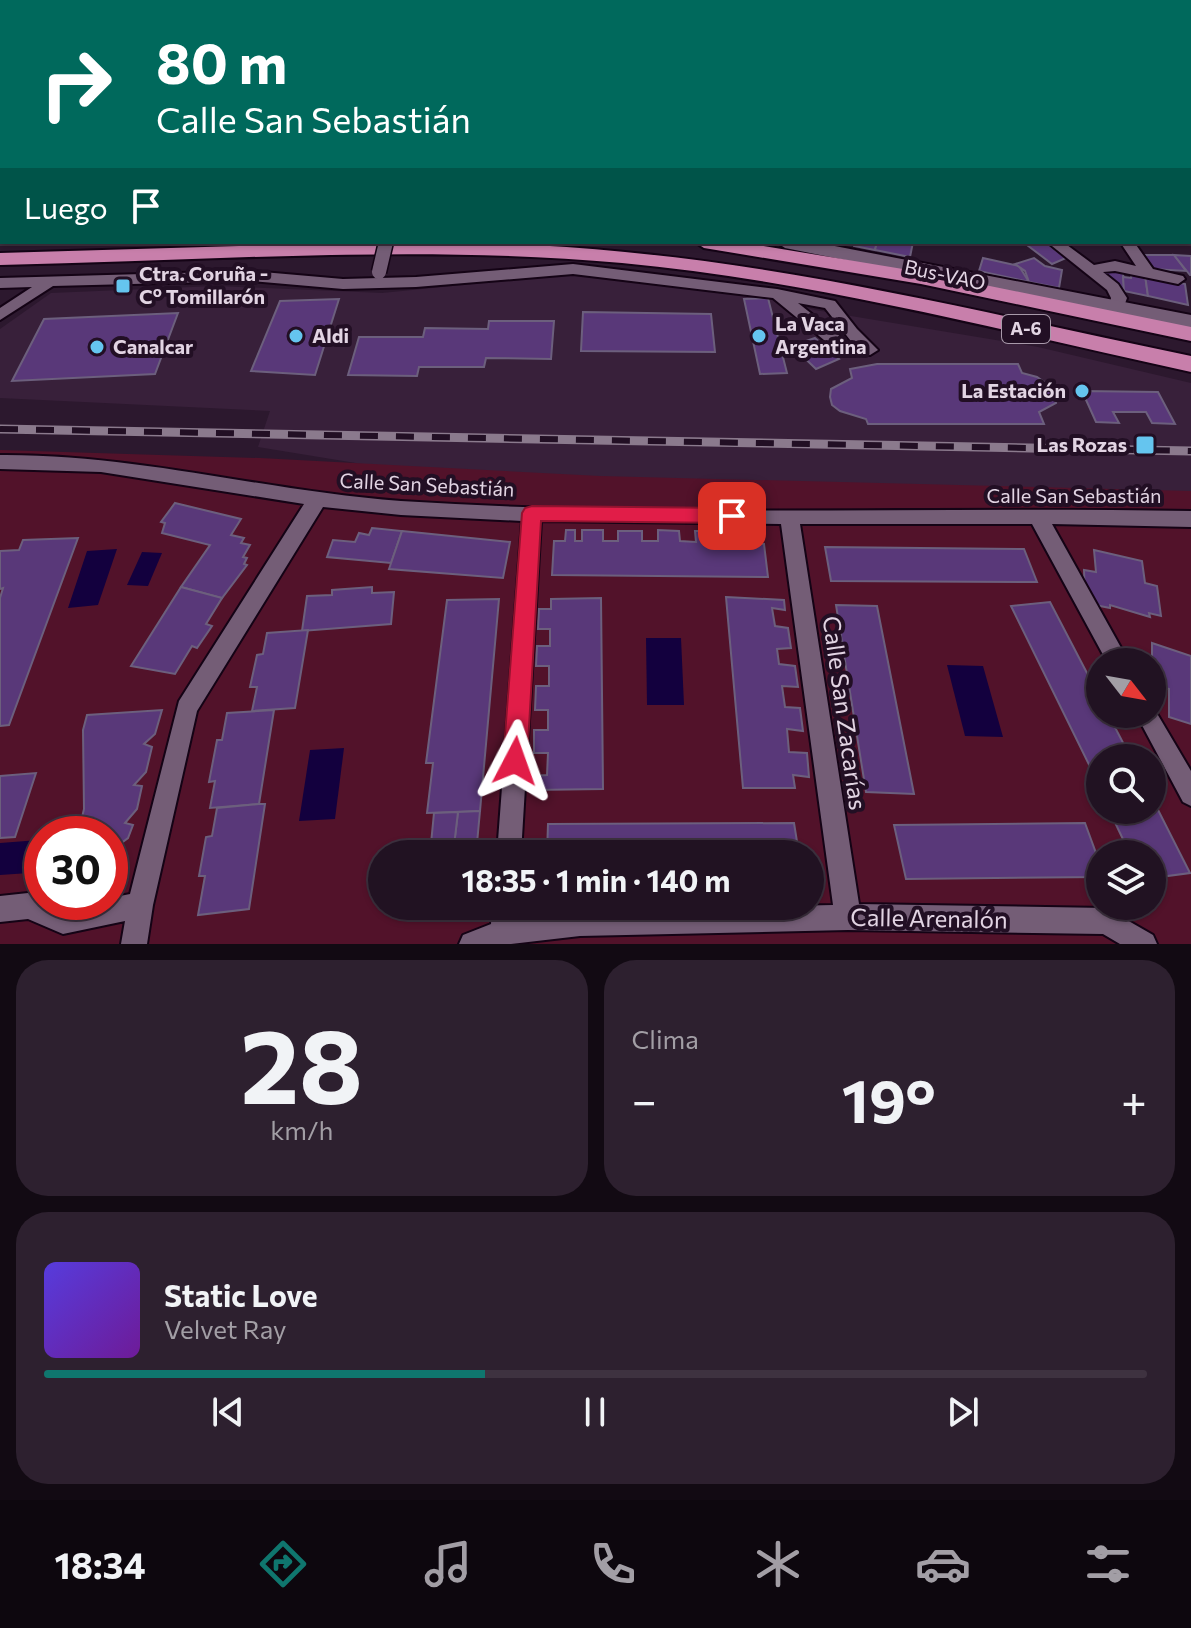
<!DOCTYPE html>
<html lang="es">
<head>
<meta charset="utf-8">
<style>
	body { margin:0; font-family:Commissioner,sans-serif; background:#2d202f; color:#f1f3f6; height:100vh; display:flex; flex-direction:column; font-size:30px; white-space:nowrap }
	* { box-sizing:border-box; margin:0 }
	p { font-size:26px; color:#a29ea5 }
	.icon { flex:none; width:44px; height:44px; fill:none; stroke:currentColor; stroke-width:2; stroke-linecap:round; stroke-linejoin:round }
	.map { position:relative; height:944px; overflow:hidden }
	.details { display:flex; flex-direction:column; gap:16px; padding:16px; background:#120a13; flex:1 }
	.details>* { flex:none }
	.top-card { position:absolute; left:0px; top:0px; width:1192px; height:244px; box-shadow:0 2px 6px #0004,0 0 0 2px #3e3240; background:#00695c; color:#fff; overflow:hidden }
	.needle { width:52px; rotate:121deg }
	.buttons { position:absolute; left:1086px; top:648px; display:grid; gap:16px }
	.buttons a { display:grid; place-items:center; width:80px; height:80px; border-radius:50%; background:#211222; box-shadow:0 2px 6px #0004,0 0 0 2px #3e3240; font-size:40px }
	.speed { position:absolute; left:24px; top:816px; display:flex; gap:16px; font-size:40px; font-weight:700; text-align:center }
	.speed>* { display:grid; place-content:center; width:104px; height:104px; border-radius:50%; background:#211222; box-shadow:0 2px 6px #0004,0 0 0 2px #3e3240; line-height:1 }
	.speed .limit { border:12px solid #d22; background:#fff; color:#111 }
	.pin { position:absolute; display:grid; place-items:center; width:68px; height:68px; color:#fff; margin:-34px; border-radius:16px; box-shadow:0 4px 12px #0006 }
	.me { position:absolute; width:88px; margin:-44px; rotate:4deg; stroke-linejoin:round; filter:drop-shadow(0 0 6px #0008) }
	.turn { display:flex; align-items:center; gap:28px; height:168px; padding:0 24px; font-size:36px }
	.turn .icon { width:104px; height:104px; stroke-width:2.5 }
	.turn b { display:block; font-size:56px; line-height:68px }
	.then { display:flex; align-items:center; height:76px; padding:0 24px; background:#0003; gap:16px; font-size:30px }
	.big { font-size:60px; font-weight:700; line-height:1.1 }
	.details .widget { flex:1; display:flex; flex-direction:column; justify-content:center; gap:12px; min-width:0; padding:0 28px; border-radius:32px; background:#2d202f }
	.details .dial { align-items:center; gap:0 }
	.dial b { font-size:104px; line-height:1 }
	.song { display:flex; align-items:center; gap:24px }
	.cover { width:96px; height:96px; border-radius:12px; background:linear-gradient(135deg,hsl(250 70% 55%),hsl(280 70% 35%)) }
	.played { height:8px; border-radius:4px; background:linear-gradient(90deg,#0f766e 40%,#3e3240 40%) }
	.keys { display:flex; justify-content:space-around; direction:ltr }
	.heat { display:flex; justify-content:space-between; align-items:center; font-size:44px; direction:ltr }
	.details .tiles { flex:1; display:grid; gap:16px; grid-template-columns:1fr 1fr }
	.widget:last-child { grid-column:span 2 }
	.trip { position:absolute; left:368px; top:840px; width:456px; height:80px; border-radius:40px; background:#211222; box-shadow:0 2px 6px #0004,0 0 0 2px #3e3240; font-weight:700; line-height:80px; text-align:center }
	.menu { display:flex; height:128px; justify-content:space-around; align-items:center; background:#0d070e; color:#a29ea5 }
	.menu .icon { width:56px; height:56px }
	.menu .active { color:#0f766e }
	.menu b { font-size:36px; color:#f1f3f6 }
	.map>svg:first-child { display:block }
</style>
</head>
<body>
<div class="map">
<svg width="1191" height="944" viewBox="0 0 1191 944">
	<rect width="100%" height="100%" fill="#2c182e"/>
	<path fill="#38203a" d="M571,274L768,298L815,310L1038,347L1191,383V515L551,495L258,447L270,411L0,398V329L51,293L216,286L382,293Z"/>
	<path fill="#52122a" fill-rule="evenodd" d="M0,450L260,458L600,476L1191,491V944H0ZM1100,662H1152V714H1100ZM1100,758H1152V810H1100ZM42,834H110V902H42ZM382,854H810V906H382ZM1100,854H1152V906H1100Z"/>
	<g fill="#13003e">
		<path d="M117,549L98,605L68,608L87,551Z"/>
		<path d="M142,552L162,553L148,586L127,585Z"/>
		<path d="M646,638H681L684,705H647Z"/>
		<path d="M947,665L983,666L1003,737L965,736Z"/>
		<path d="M344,748L335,819L299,821L310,750Z"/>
		<path d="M39,840L29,873L0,875V843Z"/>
	</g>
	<g fill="#593879" stroke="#6c5f7d" stroke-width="2">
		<path d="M854,242H877L875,250L854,246Z"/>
		<path d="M877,242H913L910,257L875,250Z"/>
		<path d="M1034,242H1045L1066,258L1052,264L1027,245Z"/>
		<path d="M1144,255H1174L1186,271L1152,269Z"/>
		<path d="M1174,255L1191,256V275H1190Z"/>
		<path d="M983,258L1019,266L1029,282L979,271Z"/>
		<path d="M1034,258L1045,266L1062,270L1059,288L1029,282L1025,271L1015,264Z"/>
		<path d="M1109,269L1123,271L1124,291L1097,273Z"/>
		<path d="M1132,273L1145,275L1148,296L1124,291L1123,277L1131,278Z"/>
		<path d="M1145,275L1185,284L1188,305L1148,296Z"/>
		<path d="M768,298L787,373L760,374L744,299Z"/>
		<path d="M339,299L315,375L251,371L280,301Z"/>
		<path d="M583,312L711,314L715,352L581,351Z"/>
		<path d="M178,313L155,374L12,381L44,319Z"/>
		<path d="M489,321H554L551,359L486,358L484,367H419L417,376L348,375L359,337H423L425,328L488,329Z"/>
		<path d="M815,338L839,359L816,369L792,346Z"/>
		<path d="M877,364H1018L1022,373L1037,377L1053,388L1056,403L1039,412L1044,424H868L866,419L840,411L832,405L830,397L831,389L852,378L850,369Z"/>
		<path d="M1082,391L1158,392L1175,424L1152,423L1146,412H1113L1119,423L1096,422Z"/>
		<path d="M175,503L241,519L231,535L244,538L241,543L250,545L243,557L247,558L244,564L247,565L222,598L181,587L210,545L162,533L165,523L161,522Z"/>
		<path d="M372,528L402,531L391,563L327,557L333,540L355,542L359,533L369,535Z"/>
		<path d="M566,530H575V541H582V530H603V541H618V531H642V541H658V530L679,531L680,541L696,542L695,531H717L718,542H737L736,533H754L755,544H764L768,577L552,575L554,541H565Z"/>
		<path d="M402,531L510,542L503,578L389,569Z"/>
		<path d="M78,538L9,725L0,726V598L3,588L0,589V551L19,550L23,540Z"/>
		<path d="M825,547L1024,549L1037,582L831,581Z"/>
		<path d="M1094,550L1142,561L1145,583L1157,586L1161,616L1149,613L1150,617L1110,605V608L1095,605L1085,599L1084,570L1096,572Z"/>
		<path d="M181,587L222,598L206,624L212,626L197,648L192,646L175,674L131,666Z"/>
		<path d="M372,587V593L394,592L391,624L302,631L307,596L332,595V590Z"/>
		<path d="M726,597L784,600L785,610L772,608L775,626L788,628L791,648L777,649L779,664L795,666L798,687L782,686L785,707L800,708L803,731L787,729L789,752L807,753L809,777L793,775L795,788H743Z"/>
		<path d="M601,598L603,789L532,790V776L547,775L548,753H534V730H548V710H535L536,686H549V666H536L537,646H550V629H538L539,609H551V599Z"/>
		<path d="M499,599L480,811L427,813L433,763H426L447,600Z"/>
		<path d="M1050,602L1100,698V714H1108L1131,758H1100V787L1011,606Z"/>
		<path d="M836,605L877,606L914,794L866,792Z"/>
		<path d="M308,630L295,708L252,711L257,687H250L257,655L263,654L267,633Z"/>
		<path d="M1152,643L1191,656V724L1169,717V689L1152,684Z"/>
		<path d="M162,710L155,734L144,744L152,747L146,772L134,785L142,786L137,809L125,823L133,825L128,838L116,847L110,860V834H78L84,809L83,730L87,715Z"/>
		<path d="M274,710L259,804L210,808L215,781L209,782L217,740H222L227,713Z"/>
		<path d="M36,773L15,837L0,838V776Z"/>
		<path d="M1152,798L1190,873L1152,878V854H1130L1109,810H1152Z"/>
		<path d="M259,804H265L249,909L198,915L205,876H199L206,837L212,836L217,808Z"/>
		<path d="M480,811L476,854H453L458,812Z"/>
		<path d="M458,812L453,854H430L434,813Z"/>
		<path d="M794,823L799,854H547L548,824Z"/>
		<path d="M1085,823L1100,864V877L906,879L894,825Z"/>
	</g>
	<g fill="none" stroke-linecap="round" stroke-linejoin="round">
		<defs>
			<g id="street">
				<path d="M7,0H19L6,2Z"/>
				<path d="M152,0H166L167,2H153Z"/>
				<path d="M393,0H412L392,2Z"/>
				<path d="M442,0H460L441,2Z"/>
				<path d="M537,0H547L548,2H538Z"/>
				<path d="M718,0H734L717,2Z"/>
				<path d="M908,0H923L924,2H909Z"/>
				<path d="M992,0H1004L1005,2H993Z"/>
				<path d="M1078,0H1097L1077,2Z"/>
				<path d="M1163,0H1174L1175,2H1164Z"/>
				<rect x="1190" y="46" width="1" height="6"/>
				<rect x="1190" y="90" width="1" height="7"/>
				<rect x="1190" y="218" width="1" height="9"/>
				<path d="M1047,242H1063L1094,265L1115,261L1136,266L1120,242H1134L1153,269L1183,276L1185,279L1178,284L1115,271L1103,272L1118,284L1127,298L1122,312L1117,313L1109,308L1111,298L1107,290Z"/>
				<path d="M573,264L777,289L835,301L857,329L878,350L870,355L841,354L773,298L573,274L416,287L343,289L250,281L53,286L0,320V308L32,287L0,288V278L250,271L343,279L416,277ZM798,303L825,308L854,345H851Z"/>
				<path d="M0,455C138,454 265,491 401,501C664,518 928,506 1191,511V527L1052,524L1129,662H1107L1032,524H800L859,904L1106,908L1153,935L1157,944H1120L1103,934L848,930L580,936L511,944H459L463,935L491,924L492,906H518L517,917L580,910L833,905L781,524L541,521L521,854H497L522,521L401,515L323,507L197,711L153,905L147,944H121L125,921L63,934L28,919L0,922V896L28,893L42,899V902L63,908L110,902V898L130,894L179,701L304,504L101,472L0,469Z"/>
				<path d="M1152,705L1191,771V806L1183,802L1136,714H1152Z"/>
			</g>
			<g id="secondary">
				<path d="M420,0H442L418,2Z"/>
				<path d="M796,0H810L795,2Z"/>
				<rect x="1190" y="19" width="1" height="8"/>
				<rect x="0" y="89" width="2" height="10"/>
				<rect x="0" y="204" width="2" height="10"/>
				<path d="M776,242H814L1191,315V329L785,248Z"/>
			</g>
			<g id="highway">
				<rect x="0" y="228" width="2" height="12"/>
				<path d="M370,242C455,242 540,243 625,252C816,270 1003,317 1191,356V372C1003,331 814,281 622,263C414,244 207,261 0,265V253Z"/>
				<path d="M695,242H739L921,272L1191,327V341L921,284L704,248Z"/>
			</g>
		</defs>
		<use href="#street" stroke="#140315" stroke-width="4"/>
		<use href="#secondary" stroke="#140315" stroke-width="4"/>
		<use href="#highway" stroke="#140315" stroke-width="4"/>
		<use href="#street" fill="#745d76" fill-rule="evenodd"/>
		<use href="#secondary" fill="#745d76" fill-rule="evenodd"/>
		<use href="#highway" fill="#c87fab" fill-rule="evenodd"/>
		<defs>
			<path id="rail" d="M0,429L1191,451"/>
		</defs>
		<use href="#rail" stroke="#8b7a8d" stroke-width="9"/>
		<use href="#rail" stroke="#220f24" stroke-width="6" stroke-dasharray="18" stroke-linecap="butt"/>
		<defs>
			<path id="street-bridge" d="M379,272L386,242"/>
		</defs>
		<use href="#street-bridge" stroke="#140315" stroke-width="17" stroke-linecap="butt"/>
		<use href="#street-bridge" stroke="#745d76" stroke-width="14"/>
	</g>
	<path fill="#e11d48" stroke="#92132f" stroke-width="2" d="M532,506L732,508L738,510L741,516L738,521L732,523L541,521L527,761L523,769L515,772L507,769L503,761L522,513L525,508Z"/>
	<g fill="#65c5ef" stroke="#220f24" stroke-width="3">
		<rect x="115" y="278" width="16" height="16" rx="4"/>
		<circle cx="296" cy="336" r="8"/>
		<circle cx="759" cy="336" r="8"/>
		<circle cx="97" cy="347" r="8"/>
		<circle cx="1082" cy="391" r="8"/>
		<rect x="1135" y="435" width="20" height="20" rx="4"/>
	</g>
	<g text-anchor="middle" stroke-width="8" stroke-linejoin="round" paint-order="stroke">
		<rect fill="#220f24" stroke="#a899aa" stroke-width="2" x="1002" y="315" width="48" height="28" rx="6"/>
		<g font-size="18" font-weight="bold" fill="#e2d4e3">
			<text x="1026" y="335">A-6</text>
		</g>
		<g font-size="20" font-weight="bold" fill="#e2d4e3" stroke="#220f24" text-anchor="start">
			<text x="139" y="281">Ctra. Coruña -<tspan x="139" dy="23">Cº Tomillarón</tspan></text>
			<text x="775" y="331">La Vaca<tspan x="775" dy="23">Argentina</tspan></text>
			<text x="312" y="343">Aldi</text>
			<text x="113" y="354">Canalcar</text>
			<text x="1066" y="398" text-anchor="end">La Estación</text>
			<text x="1127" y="452" text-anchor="end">Las Rozas</text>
		</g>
		<g font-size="20" fill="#e2d4e3" stroke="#220f24">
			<text transform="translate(945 275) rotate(12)" y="7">Bus-VAO</text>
			<text transform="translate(427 485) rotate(3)" y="7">Calle San Sebastián</text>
			<text x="1074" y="503">Calle San Sebastián</text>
		</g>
		<g font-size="24" fill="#e2d4e3" stroke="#220f24">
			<text transform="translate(844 713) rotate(82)" y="8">Calle San Zacarías</text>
			<text transform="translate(929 919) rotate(1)" y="8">Calle Arenalón</text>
		</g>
	</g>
</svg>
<div class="buttons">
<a><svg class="needle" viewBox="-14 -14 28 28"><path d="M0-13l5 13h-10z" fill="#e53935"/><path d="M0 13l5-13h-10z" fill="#a29ea5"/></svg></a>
<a><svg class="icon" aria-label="search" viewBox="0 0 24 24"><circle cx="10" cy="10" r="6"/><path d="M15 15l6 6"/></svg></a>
<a><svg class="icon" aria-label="layers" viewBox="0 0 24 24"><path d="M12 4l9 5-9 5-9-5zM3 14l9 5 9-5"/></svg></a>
</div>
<div class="speed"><div class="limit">30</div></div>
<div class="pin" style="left:732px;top:516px;background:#d93025"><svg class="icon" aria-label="arrive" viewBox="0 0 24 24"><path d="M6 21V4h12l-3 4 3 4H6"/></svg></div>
<svg class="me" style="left:515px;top:761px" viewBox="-20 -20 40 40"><path d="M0-17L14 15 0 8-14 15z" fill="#e11d48" stroke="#fff" stroke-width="4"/></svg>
<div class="trip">18:35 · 1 min · 140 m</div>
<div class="top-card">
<div class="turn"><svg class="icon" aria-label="right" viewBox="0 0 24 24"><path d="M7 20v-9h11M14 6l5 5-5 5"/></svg><div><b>80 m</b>Calle San Sebastián</div></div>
<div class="then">Luego<svg class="icon" aria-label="arrive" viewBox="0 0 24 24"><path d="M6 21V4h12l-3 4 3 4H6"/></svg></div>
</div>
</div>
<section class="details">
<div class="tiles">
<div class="widget dial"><b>28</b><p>km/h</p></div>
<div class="widget"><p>Clima</p>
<div class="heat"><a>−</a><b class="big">19°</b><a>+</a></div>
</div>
<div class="widget">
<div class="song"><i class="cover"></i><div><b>Static Love</b><p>Velvet Ray</p></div></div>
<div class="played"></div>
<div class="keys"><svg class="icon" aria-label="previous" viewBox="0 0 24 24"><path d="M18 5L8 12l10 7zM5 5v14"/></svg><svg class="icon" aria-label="pause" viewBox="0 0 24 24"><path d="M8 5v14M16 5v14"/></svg><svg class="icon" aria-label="next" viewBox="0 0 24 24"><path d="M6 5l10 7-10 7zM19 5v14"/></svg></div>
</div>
</div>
</section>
<nav class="menu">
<b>18:34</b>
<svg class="icon active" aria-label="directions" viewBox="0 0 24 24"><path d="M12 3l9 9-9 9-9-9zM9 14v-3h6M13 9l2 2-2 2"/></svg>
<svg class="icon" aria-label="music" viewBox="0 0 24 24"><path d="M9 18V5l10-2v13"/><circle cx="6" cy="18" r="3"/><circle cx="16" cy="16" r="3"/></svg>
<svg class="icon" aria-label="phone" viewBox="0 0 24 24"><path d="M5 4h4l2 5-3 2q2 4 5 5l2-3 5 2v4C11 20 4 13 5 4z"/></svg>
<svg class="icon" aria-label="climate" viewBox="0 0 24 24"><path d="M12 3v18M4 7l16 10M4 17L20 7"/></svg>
<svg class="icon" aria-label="car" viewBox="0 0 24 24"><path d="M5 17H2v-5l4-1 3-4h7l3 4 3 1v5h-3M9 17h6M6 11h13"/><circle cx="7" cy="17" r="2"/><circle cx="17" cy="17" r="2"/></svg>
<svg class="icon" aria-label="filters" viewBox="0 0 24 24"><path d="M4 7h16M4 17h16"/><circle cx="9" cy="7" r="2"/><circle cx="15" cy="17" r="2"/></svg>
</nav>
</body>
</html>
